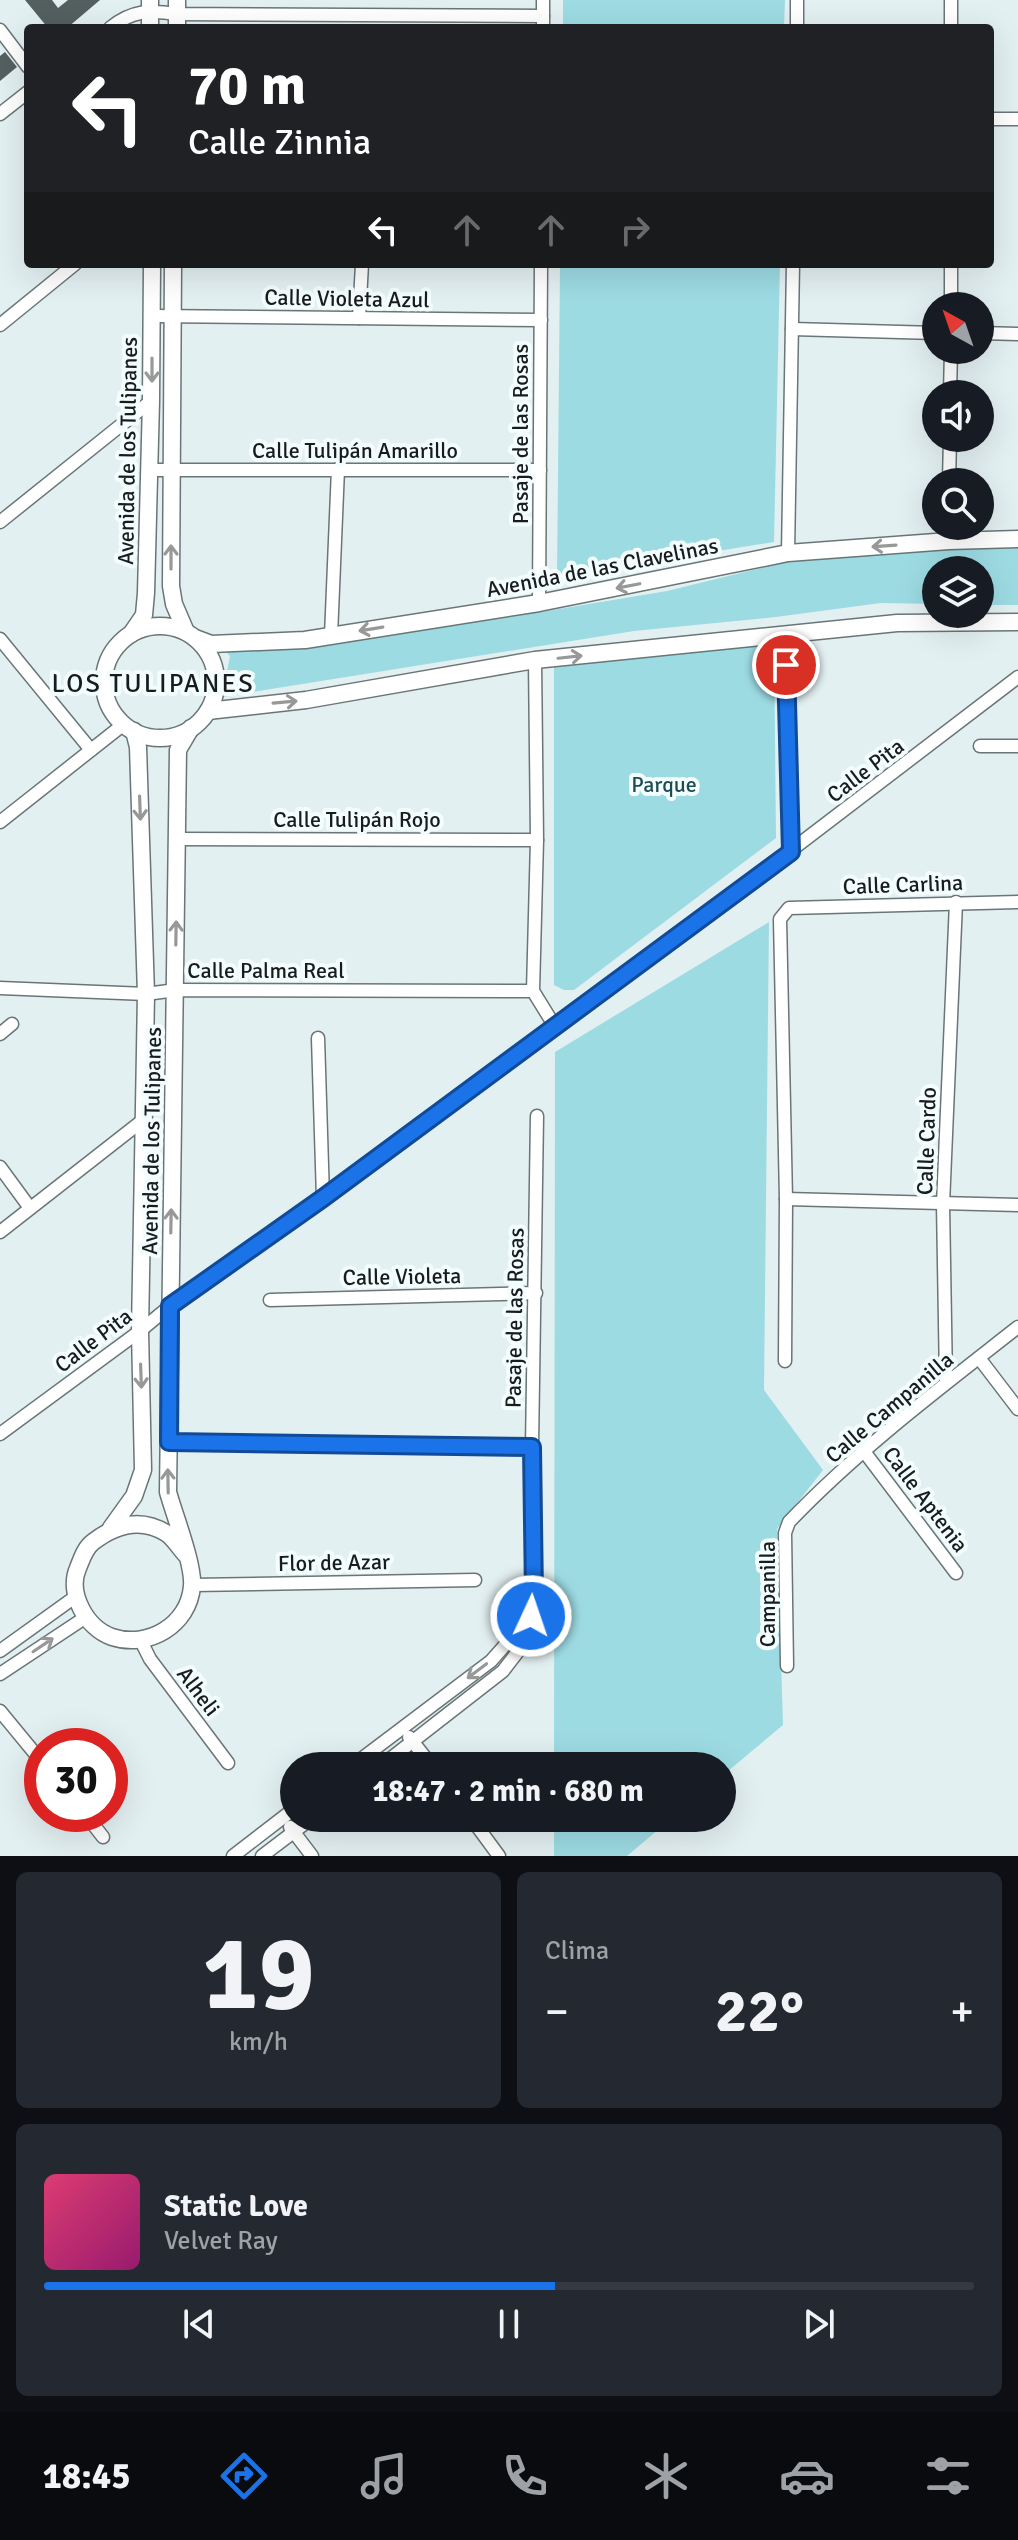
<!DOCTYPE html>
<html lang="es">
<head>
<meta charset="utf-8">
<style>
	body { margin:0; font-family:Signika,sans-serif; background:#242831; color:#f1f3f6; height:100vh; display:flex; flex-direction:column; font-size:30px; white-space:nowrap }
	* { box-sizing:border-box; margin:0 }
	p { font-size:26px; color:#9ea1a6 }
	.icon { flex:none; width:44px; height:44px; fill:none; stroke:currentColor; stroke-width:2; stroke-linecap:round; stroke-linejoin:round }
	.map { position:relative; height:1856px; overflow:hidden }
	.details { display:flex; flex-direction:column; gap:16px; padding:16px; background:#0d0f14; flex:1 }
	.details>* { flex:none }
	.top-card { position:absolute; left:24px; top:24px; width:970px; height:244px; border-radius:8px; box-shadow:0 8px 32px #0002; background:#202124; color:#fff; overflow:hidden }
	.needle { width:52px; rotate:320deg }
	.fabs { position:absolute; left:922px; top:292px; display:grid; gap:16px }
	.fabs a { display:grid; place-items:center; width:72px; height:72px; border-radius:50%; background:#171b24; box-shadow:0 8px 32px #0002; font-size:40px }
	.speed { position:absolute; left:24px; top:1728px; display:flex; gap:16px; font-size:40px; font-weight:700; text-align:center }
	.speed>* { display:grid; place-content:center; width:104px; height:104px; border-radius:50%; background:#171b24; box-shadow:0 8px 32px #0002; line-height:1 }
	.speed .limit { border:12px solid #d22; background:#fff; color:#111 }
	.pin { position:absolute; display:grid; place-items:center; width:68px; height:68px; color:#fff; margin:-34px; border:4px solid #fff; border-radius:50%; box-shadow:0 2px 8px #0007 }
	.me { position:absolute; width:88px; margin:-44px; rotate:3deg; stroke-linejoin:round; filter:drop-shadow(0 0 6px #0008) }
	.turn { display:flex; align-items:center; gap:28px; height:168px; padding:0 32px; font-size:36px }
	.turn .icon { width:104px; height:104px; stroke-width:2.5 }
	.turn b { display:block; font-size:56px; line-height:68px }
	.lanes { display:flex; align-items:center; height:76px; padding:0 32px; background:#0003; justify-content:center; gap:40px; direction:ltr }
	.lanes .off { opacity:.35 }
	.big { font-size:60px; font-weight:800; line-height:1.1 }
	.details .card { flex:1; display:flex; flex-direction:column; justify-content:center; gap:12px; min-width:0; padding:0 28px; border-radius:12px; background:#242831 }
	.details .dial { align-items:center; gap:0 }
	.dial b { font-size:104px; line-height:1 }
	.song { display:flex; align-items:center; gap:24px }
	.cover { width:96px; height:96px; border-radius:12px; background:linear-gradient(135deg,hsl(340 70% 55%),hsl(320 70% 35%)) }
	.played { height:8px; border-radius:4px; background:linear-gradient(90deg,#1a73e8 55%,#363941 55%) }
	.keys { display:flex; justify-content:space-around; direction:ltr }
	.heat { display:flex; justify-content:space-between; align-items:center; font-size:44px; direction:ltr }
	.details .tiles { flex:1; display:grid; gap:16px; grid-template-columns:1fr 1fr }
	.card:last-child { grid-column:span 2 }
	.trip { position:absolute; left:280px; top:1752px; width:456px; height:80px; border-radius:40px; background:#171b24; box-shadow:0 8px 32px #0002; font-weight:800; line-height:80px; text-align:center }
	.dock { display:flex; height:128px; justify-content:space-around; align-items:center; background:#090b0e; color:#9ea1a6 }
	.dock .icon { width:56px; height:56px }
	.dock .active { color:#1a73e8 }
	.dock b { font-size:36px; color:#f1f3f6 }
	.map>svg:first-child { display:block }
</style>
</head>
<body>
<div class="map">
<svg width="1018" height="1856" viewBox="0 0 1018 1856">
	<rect width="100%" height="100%" fill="#e3f0f2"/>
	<g fill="#9ddbe3">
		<path d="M563,0H785L784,28H563Z"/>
		<path d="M560,264H780L774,542L557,577Z"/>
		<path d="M970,545H1018V605H980V570H936V604L881,603L776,617L634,631L222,697L230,656L223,649L334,642L547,611L667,591L798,559Z"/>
		<path d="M774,637L776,838L574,990H564L554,985V663Z"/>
		<path d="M769,922L764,1390L823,1470L777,1529L783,1725L722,1776V1766H554L555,1052Z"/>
		<path d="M554,1818H672L627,1856H554Z"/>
	</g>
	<g fill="#545f60">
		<path d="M25,0H52L58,8L68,0H100L67,28H48Z"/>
		<path d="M5,52L17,67L0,81V56Z"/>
	</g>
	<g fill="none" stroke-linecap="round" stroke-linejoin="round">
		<defs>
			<g id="minor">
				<path d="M951,0V28"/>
				<path d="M110,28C132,10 150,10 177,14L543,16"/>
				<path d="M543,28V0"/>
				<path d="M797,28V0"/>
				<path d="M0,30L28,67"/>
				<path d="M0,114L28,92"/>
				<path d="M990,119H1018"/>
				<path d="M951,264V306"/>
				<path d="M152,316L541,320"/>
				<path d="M359,318L362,264"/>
				<path d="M0,325L75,264"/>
				<path d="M792,329L936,333"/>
				<path d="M980,333L1018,334"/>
				<path d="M950,394L951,350"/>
				<path d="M150,470H540"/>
				<path d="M949,482L950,438"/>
				<path d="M0,522L151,401"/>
				<path d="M788,553L793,264"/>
				<path d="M539,603L541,264"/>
				<path d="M785,634L791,852"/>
				<path d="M331,636L338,469"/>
				<path d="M0,639L91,750"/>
				<path d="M535,660L537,840L533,991L554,1025"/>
				<path d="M980,746H1018"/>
				<path d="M0,822L124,724"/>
				<path d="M177,839L537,840"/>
				<path d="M0,988L146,994L176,990L533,991"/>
				<path d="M0,1034L12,1024"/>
				<path d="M318,1038L323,1198"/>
				<path d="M0,1167L30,1208"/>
				<path d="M786,1199L1018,1205"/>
				<path d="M0,1232L142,1121"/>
				<path d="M270,1300L536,1293"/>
				<path d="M979,1358L1018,1409"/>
				<path d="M785,1361L786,1199L780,919L789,908L1018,902"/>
				<path d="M946,1381L943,1204L956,902"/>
				<path d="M0,1434L140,1331L170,1306L323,1198L764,871L1018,677"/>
				<path d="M169,1442L532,1447"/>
				<path d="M863,1450L956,1573"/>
				<path d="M193,1585L475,1580"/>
				<path d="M141,1641L150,1659L228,1763"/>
				<path d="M0,1651L75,1597"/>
				<path d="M787,1666L785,1533L789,1522C859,1449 939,1389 1018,1327"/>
				<path d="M0,1674L86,1617"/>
				<path d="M0,1711L42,1762"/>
				<path d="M409,1737L432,1766"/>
				<path d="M352,1766L491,1661L529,1618"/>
				<path d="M381,1766L503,1671L526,1641L534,1596L532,1447L537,1116"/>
				<path d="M85,1814L103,1837"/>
				<path d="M471,1818L499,1856"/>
				<path d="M290,1827L312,1856"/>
				<path d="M233,1856L294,1809"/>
				<path d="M262,1856L312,1818"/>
			</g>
			<g id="tertiary">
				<path d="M150,0V28"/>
				<path d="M177,28V0"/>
				<path d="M173,264L171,586L174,604L186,632"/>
				<circle cx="160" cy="682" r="56"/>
				<path d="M131,634L144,615L146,593L151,401L152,264"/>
				<path d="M195,638L211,644L305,640L539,603L788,553L949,541L1018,539"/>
				<path d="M208,711L306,700L535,660L897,623L1018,622"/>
				<path d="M111,1528L134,1496L143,1470L140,1331L146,994L138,747L134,731"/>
				<path d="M187,1556C180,1549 174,1538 166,1533C140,1517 115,1525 93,1542C85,1548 82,1558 78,1568C67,1593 86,1628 112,1637C148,1649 189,1625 192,1586C194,1565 174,1514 168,1492L178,750L191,728"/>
			</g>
		</defs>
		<use href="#minor" stroke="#6a7576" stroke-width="15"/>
		<use href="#tertiary" stroke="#6a7576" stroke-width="19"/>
		<use href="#minor" stroke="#fff" stroke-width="12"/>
		<use href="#tertiary" stroke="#fff" stroke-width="16"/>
	</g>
	<defs><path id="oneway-shaft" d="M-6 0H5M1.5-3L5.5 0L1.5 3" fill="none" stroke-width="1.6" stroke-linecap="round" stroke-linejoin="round" transform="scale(2)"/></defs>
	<g stroke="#979999">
		<use href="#oneway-shaft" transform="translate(152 370) rotate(90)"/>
		<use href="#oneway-shaft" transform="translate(884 546) rotate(176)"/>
		<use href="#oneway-shaft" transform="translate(171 557) rotate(-90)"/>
		<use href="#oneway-shaft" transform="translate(628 586) rotate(169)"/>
		<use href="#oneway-shaft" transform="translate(371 629) rotate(171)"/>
		<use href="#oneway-shaft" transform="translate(570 657) rotate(-6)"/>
		<use href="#oneway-shaft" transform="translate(285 702) rotate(-5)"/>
		<use href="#oneway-shaft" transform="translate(140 808) rotate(88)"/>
		<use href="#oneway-shaft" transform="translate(176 933) rotate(-89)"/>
		<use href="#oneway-shaft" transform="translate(171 1221) rotate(-89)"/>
		<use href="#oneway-shaft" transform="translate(141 1376) rotate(88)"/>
		<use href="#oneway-shaft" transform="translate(168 1481) rotate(-91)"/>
		<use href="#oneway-shaft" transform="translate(43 1645) rotate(-34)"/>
		<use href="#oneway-shaft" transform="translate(477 1671) rotate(143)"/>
	</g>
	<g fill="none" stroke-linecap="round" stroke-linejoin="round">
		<defs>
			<path id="route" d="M531,1616L534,1596L532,1447L169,1442L170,1306L323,1198L791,852L786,665"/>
		</defs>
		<use href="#route" stroke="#114b97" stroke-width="20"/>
		<use href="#route" stroke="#1a73e8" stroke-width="14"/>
	</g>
	<g text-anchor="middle" stroke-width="8" stroke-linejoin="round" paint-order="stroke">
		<g font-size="22" fill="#181c1d" stroke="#f3fdfe">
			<text transform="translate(347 298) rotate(1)" y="8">Calle Violeta Azul</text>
			<text transform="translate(520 434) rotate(-90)" y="8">Pasaje de las Rosas</text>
			<text x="355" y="458">Calle Tulipán Amarillo</text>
			<text transform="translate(127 451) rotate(-89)" y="8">Avenida de los Tulipanes</text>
			<text transform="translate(602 567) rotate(-11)" y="8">Avenida de las Clavelinas</text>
			<text transform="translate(865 770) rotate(-37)" y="8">Calle Pita</text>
			<text x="357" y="827">Calle Tulipán Rojo</text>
			<text transform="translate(903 884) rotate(-2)" y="8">Calle Carlina</text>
			<text x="266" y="978">Calle Palma Real</text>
			<text transform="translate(151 1141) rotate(-89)" y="8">Avenida de los Tulipanes</text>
			<text transform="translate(926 1141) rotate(-88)" y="8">Calle Cardo</text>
			<text transform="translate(402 1276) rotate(-1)" y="8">Calle Violeta</text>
			<text transform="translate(514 1318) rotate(-89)" y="8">Pasaje de las Rosas</text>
			<text transform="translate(93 1340) rotate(-37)" y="8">Calle Pita</text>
			<text transform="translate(889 1407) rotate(-40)" y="8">Calle Campanilla</text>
			<text transform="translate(926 1499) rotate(53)" y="8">Calle Aptenia</text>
			<text transform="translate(334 1562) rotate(-1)" y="8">Flor de Azar</text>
			<text transform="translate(767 1594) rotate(-90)" y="8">Campanilla</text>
			<text transform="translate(199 1691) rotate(53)" y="8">Alheli</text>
		</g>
		<g font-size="22" fill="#1e4c52" stroke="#f3fdfe">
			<text x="664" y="792">Parque</text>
		</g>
		<g font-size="26" letter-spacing="2" fill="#181c1d" stroke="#f3fdfe">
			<text x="153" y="692">LOS TULIPANES</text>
		</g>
	</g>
</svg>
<div class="fabs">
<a><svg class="needle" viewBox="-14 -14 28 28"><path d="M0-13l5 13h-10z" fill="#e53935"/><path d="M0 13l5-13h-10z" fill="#9ea1a6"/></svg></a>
<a><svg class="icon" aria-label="sound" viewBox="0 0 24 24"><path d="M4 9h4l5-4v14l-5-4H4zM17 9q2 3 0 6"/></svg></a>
<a><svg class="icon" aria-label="search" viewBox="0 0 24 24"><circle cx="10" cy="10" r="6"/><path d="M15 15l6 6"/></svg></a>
<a><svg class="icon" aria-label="layers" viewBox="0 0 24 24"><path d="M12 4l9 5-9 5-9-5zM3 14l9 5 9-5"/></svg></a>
</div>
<div class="speed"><div class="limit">30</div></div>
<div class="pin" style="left:786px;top:665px;background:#d93025"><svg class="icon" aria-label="arrive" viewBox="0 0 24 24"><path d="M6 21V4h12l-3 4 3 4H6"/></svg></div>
<svg class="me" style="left:531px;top:1616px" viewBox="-20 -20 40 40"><circle r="17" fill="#1a73e8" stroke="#fff" stroke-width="3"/><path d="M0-11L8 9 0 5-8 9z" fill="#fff"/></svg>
<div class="trip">18:47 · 2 min · 680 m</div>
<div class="top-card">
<div class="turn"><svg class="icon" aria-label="left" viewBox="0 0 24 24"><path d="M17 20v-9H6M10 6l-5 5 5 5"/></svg><div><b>70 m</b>Calle Zinnia</div></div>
<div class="lanes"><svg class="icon" aria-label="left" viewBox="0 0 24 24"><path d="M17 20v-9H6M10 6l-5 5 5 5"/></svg><svg class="icon off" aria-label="ahead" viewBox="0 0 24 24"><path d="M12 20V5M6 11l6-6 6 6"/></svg><svg class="icon off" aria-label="ahead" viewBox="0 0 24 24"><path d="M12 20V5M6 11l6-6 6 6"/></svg><svg class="icon off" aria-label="right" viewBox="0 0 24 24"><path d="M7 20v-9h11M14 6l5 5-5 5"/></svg></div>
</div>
</div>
<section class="details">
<div class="tiles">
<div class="card dial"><b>19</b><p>km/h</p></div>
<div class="card"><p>Clima</p>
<div class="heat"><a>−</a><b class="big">22°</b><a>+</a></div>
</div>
<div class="card">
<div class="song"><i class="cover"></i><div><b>Static Love</b><p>Velvet Ray</p></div></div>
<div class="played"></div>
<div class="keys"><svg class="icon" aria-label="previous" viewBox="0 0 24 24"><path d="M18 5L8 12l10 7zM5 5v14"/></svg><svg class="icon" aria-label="pause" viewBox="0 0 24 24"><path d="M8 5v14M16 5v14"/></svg><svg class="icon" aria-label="next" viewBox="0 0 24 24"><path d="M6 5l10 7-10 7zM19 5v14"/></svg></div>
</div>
</div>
</section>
<nav class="dock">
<b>18:45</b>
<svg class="icon active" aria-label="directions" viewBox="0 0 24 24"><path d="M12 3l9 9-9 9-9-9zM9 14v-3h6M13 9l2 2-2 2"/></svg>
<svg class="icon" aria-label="music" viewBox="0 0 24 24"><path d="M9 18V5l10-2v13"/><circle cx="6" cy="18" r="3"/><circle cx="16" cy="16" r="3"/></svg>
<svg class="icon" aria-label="phone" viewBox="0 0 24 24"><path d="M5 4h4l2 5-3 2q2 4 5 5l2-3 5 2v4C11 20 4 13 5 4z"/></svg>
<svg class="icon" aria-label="climate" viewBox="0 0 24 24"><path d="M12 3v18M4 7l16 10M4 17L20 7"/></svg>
<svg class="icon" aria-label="car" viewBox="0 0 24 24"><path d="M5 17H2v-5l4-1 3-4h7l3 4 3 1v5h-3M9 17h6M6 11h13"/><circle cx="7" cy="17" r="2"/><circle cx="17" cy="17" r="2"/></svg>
<svg class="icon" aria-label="filters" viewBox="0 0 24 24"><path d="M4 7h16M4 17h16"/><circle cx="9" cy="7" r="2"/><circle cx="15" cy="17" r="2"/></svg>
</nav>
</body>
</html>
